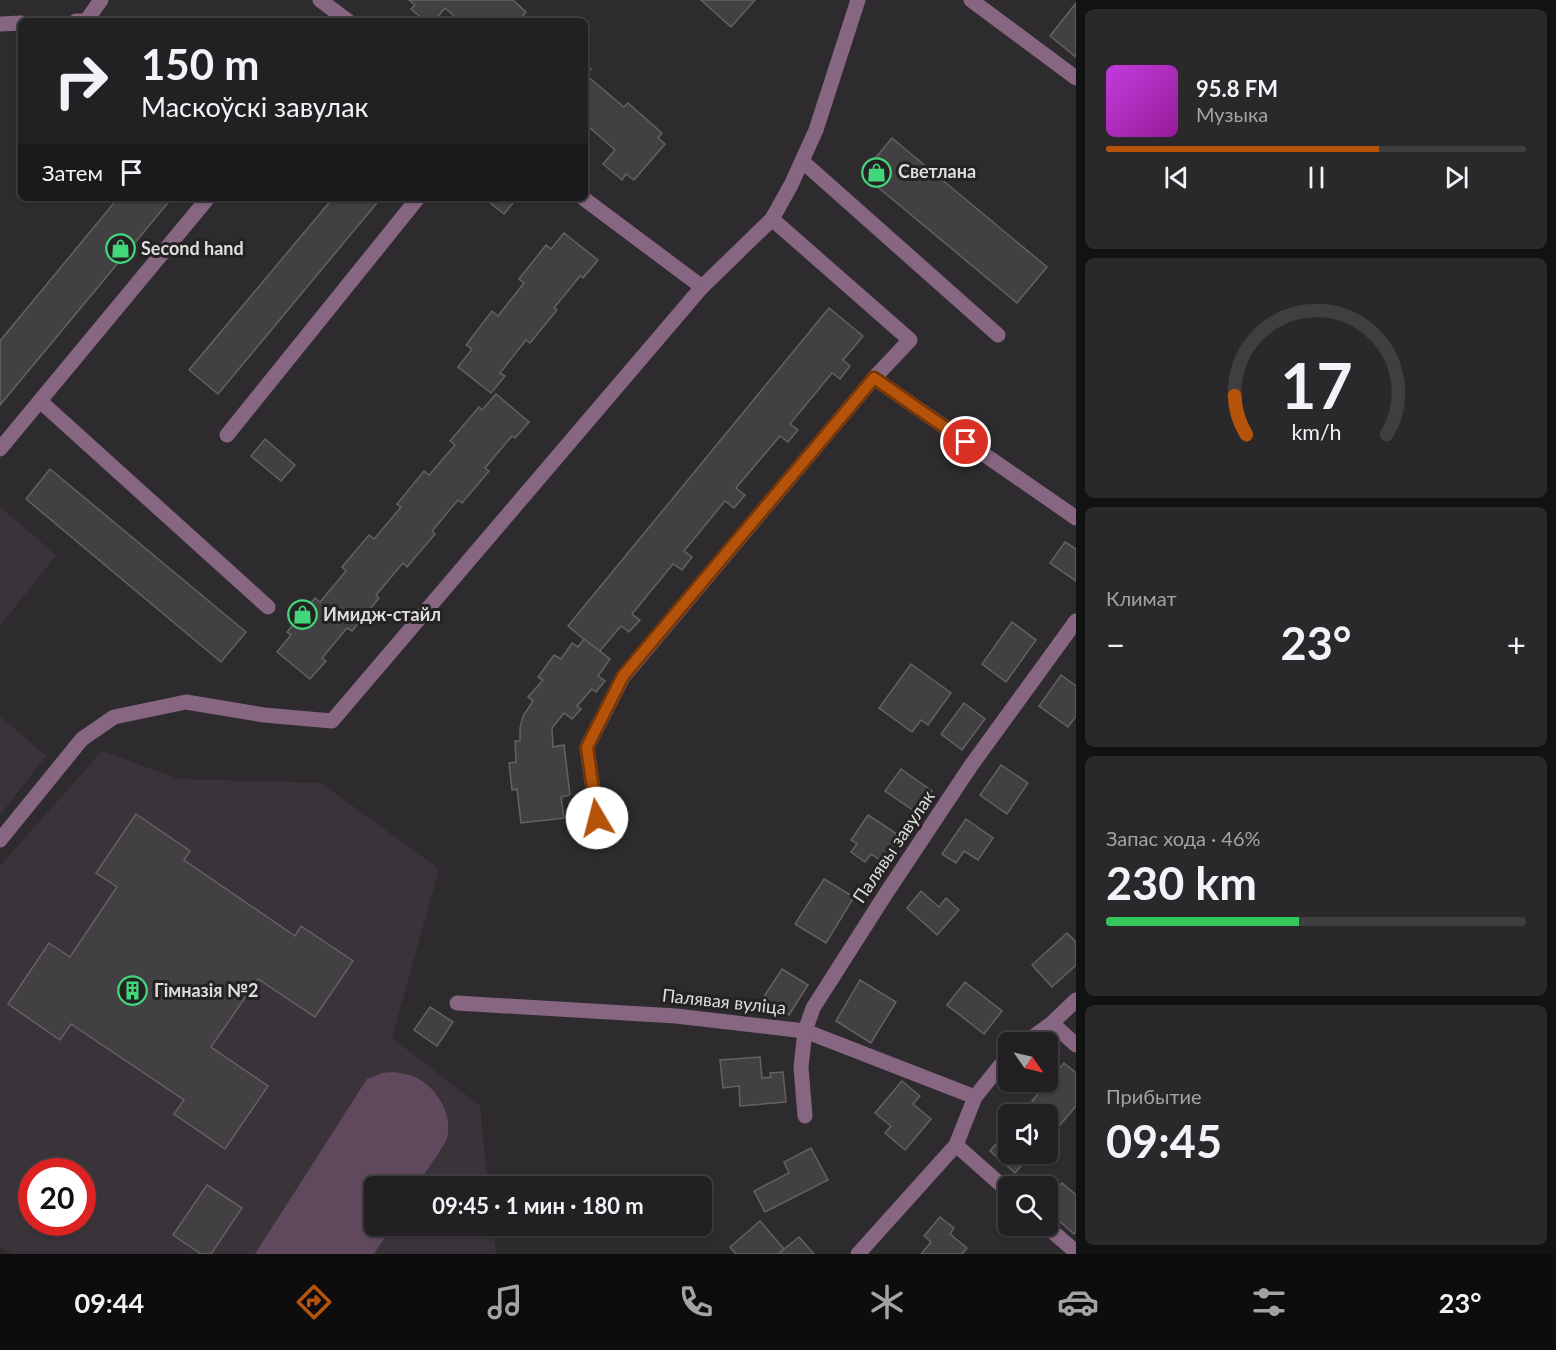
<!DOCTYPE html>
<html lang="ru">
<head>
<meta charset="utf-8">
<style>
	body { margin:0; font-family:Lato,sans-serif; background:#2a282a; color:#f1f3f6; height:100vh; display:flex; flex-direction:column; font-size:22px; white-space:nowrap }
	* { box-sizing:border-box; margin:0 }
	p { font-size:20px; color:#a2a3a5 }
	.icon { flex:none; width:33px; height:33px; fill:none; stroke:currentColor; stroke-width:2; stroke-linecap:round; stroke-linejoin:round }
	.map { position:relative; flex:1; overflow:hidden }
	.panel { display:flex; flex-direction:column; gap:9px; padding:9px; background:#131213; width:480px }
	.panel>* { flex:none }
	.top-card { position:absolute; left:18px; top:18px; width:570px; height:183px; border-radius:9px; box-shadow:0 2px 4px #0004,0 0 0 2px #3f3e40; background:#222022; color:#f1f3f6; overflow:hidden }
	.needle { width:39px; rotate:124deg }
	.fabs { position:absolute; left:998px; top:1032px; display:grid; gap:12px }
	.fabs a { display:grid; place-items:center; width:60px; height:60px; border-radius:9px; background:#222022; box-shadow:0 2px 4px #0004,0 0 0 2px #3f3e40; font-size:30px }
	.speed { position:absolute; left:18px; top:1158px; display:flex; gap:12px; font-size:30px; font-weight:700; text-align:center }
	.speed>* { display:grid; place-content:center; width:78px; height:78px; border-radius:50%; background:#222022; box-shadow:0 2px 4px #0004,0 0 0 2px #3f3e40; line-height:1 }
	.speed .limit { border:9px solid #d22; background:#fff; color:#111 }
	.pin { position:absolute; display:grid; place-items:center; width:51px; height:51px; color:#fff; margin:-26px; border:3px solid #fff; border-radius:50%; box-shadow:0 2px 6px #0007 }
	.me { position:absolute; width:66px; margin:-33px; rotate:352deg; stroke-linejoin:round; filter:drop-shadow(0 0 4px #0008) }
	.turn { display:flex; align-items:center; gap:21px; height:126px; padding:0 24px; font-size:27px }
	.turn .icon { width:78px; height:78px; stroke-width:2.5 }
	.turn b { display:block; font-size:42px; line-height:51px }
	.then { display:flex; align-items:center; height:57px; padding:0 24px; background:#0003; gap:12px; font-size:22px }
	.big { font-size:45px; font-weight:700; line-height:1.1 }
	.panel .card { flex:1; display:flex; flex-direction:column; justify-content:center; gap:9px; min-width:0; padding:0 21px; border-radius:9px; background:#2a282a }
	.panel .dial { align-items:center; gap:0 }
	.dial svg { height:156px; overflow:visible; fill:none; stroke:#3f3e40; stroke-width:7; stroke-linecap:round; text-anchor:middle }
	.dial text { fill:#f1f3f6; stroke:none }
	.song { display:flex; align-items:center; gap:18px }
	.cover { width:72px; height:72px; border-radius:9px; background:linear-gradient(135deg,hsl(290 70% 55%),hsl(300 70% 35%)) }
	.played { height:6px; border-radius:3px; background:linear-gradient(90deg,#b45309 65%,#3f3e40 65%) }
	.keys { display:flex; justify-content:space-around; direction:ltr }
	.heat { display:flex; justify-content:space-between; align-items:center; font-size:33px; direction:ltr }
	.charge { height:9px; border-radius:4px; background:linear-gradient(90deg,#34c759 46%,#3f3e40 0) }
	.trip { position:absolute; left:364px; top:1176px; width:348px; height:60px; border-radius:9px; background:#222022; box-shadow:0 2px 4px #0004,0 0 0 2px #3f3e40; font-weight:700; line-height:60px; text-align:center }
	.tabs { display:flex; height:96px; justify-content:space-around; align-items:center; background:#0e0d0e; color:#a2a3a5 }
	.tabs .icon { width:42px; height:42px }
	.tabs .current { color:#b45309 }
	.tabs b { font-size:27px; color:#f1f3f6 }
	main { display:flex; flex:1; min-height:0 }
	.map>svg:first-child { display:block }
</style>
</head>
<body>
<main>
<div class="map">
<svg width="1076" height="1254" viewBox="0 0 1076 1254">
	<rect width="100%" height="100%" fill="#2e2b2e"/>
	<g fill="#3b333a" fill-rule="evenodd">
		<path d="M0,507L56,555L0,626Z"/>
		<path d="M0,716L46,756L0,815Z"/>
		<path d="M102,751L179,779L321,783L439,869L392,1038L480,1106L488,1186H375V1226H493L496,1254H12L0,1246V866ZM32,1172H82V1222H32Z"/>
	</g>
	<path fill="#60495d" d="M394,1072C400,1073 407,1074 413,1076C435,1085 454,1114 447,1138C443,1149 423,1175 416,1186H375V1226H392L374,1254H255L367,1079L382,1073Z"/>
	<g fill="#434043" stroke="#646164" stroke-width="1.5">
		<path d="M409,0H513L526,12L522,17L526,21H467L465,19L460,21L445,8L434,21H425L411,9L415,5Z"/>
		<path d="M701,0H755L731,27Z"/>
		<path d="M1076,3V57L1050,36Z"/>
		<path d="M585,64L591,69L586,75L624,107L628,103L662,133L658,138L665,144L634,180L626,174L622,180L603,164L615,150L590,128L586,133L585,131Z"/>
		<path d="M892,138L1047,267L1017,303L862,174Z"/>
		<path d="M118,198H172L0,405V341Z"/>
		<path d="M333,198H381L218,394L189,370Z"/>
		<path d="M484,198H517L504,214Z"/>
		<path d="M564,233L598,260L583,278L580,276L554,308L557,310L530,343L526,340L500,373L505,376L491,393L458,367L472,349L466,345L492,311L498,316L524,283L519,279L546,245L551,249Z"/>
		<path d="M829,308L863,336L843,360L850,366L840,379L832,373L790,424L798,430L788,442L780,436L736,488L745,495L734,508L725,501L684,551L692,557L682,570L673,564L632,614L640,620L629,632L621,626L599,652L568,626Z"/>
		<path d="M496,394L529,422L515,438L512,436L485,468L489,471L462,503L458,500L432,531L435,534L407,567L403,563L376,595L379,598L352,631L347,628L322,658L326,661L310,679L277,652L291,635L287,632L315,598L320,602L346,571L342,567L369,535L374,539L401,507L397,504L424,471L429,475L455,445L450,441L479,407L482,410Z"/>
		<path d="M265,439L295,465L281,481L251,456Z"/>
		<path d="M50,469L246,632L221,662L26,499Z"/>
		<path d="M1065,542L1076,549V581L1050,563Z"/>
		<path d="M1012,622L1036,640L1006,682L982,664Z"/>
		<path d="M584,639L610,659L598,676L605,681L596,692L592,689L577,706L581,709L572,719L564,713L552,728L553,747L564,745L570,795L561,797L564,818L521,823L517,789L512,790L509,763L516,762L515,741H520V728L523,716L533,701L528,697L543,680L538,677L554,655L561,659L572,643L578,647Z"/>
		<path d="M911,664L951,693L928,725L921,720L912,732L879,708Z"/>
		<path d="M1061,675L1076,686V716L1068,727L1039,706Z"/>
		<path d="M964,703L985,719L962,750L941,734Z"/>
		<path d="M1001,765L1028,783L1007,814L980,795Z"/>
		<path d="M901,769L932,791L917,813L885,791Z"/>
		<path d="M136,814L190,851L184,860L295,936L301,926L353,961L315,1017L258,979L211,1047L268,1086L225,1149L174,1114L184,1100L71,1024L60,1040L8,1004L49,943L70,957L117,887L96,873Z"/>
		<path d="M868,815L900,836L883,862L871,854L865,862L851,852L857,844L851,840Z"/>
		<path d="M966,819L993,838L978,860L964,851L956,863L942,854Z"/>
		<path d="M824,879L854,897L826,943L795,924Z"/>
		<path d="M921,891L939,907L946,898L959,910L937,935L907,908Z"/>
		<path d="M1067,933L1076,942V965L1052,987L1032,965Z"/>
		<path d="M782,969L808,985L789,1015L763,998Z"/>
		<path d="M860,980L896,1002L871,1043L836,1021Z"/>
		<path d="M965,982L1002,1011L984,1034L947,1005Z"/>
		<path d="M430,1007L453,1022L437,1046L414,1030Z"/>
		<path d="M760,1057L762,1078L771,1077L770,1073L783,1072L786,1102L740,1106L739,1086L723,1088L720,1060Z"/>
		<path d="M1064,1063L1076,1073V1106L1060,1125L1032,1101Z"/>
		<path d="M902,1081L920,1096L913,1104L931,1119L905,1150L885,1133L891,1126L875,1113Z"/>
		<path d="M1008,1130V1154H1031L1015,1173L990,1151Z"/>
		<path d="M811,1148L828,1180L765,1212L754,1191L789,1173L784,1162Z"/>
		<path d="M1062,1183L1076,1195V1232L1074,1234L1047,1210V1200Z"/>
		<path d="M207,1185L242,1208L211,1254H201L173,1235Z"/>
		<path d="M940,1217L954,1228L950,1234L967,1248L962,1254H921L931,1242L924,1236Z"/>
		<path d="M760,1221L784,1249L779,1254H736L730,1247Z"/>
		<path d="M799,1237L814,1254H779L784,1249Z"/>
	</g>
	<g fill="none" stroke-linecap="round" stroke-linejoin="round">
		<g stroke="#876682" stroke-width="15">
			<path d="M320,0L348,21"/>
			<path d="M971,0L1076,78"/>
			<path d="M76,21H86L101,0"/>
			<path d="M0,24L21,23"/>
			<path d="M802,161L998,335"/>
			<path d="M583,198L702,287"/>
			<path d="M874,378L1076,518"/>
			<path d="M40,401L268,607"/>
			<path d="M227,435L418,198"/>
			<path d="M0,449L208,198"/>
			<path d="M597,818L587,747L623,677L874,378L910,340L772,219"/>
			<path d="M0,840L82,739L114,717L186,702L264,715L332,721L702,287L772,219L791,185L816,130L858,0"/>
			<path d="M457,1003L676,1016L805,1031L975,1097"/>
			<path d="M1052,1023L1076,1045"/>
			<path d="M1026,1042L1052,1023L1076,1000"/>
			<path d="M805,1116L801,1067L805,1031L813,1008L885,895L970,767L1076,621"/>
			<path d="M956,1145L1008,1191"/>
			<path d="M1046,1226L1076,1252"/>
			<path d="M858,1254L956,1145L975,1097L1008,1056"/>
		</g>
	</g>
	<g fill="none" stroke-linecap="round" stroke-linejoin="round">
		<defs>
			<path id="route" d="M597,818L587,747L623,676L874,378L966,442"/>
		</defs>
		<use href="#route" stroke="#753606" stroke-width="15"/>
		<use href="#route" stroke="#b45309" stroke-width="10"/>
	</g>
	<defs>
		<symbol id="shop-ring" viewBox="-11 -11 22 22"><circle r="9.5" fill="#252224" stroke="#42d77b" stroke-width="1.5"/><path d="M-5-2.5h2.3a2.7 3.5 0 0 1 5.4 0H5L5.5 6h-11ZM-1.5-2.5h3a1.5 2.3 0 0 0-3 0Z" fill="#42d77b"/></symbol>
		<symbol id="building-ring" viewBox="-11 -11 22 22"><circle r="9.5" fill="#252224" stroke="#42d77b" stroke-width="1.5"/><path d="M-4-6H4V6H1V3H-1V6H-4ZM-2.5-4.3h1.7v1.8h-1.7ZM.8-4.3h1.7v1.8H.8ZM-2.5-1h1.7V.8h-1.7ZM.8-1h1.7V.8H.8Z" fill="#42d77b"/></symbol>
	</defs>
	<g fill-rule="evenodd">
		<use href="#shop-ring" x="860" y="156" width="33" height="33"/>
		<use href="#shop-ring" x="104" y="232" width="33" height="33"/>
		<use href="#shop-ring" x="286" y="598" width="33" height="33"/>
		<use href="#building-ring" x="116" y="974" width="33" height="33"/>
	</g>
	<g text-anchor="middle" stroke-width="6" stroke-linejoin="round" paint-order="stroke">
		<g font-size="18" font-weight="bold" fill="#dfddde" stroke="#252224" text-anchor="start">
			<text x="898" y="178">Светлана</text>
			<text x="141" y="255">Second hand</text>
			<text x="323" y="621">Имидж-стайл</text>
			<text x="154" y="997">Гімназія №2</text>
		</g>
		<g font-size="18" fill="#dfddde" stroke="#252224">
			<text transform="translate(894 847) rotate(-56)" y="6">Палявы завулак</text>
			<text transform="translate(724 1002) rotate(6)" y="6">Палявая вуліца</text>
		</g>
	</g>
</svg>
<div class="fabs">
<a><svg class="needle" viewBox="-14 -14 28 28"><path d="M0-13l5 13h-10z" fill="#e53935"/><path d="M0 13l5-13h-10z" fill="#a2a3a5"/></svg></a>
<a><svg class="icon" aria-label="sound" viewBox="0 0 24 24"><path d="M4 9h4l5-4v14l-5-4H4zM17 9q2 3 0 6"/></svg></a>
<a><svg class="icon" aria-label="search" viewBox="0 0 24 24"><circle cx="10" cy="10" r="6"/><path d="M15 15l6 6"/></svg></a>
</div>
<div class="speed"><div class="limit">20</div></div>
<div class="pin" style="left:966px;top:442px;background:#d93025"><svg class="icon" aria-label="arrive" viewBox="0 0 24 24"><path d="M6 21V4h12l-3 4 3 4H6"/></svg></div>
<svg class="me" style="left:597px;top:818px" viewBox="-20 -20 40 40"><circle r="19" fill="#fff"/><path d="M0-13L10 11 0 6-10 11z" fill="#b45309"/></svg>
<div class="trip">09:45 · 1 мин · 180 m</div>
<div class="top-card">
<div class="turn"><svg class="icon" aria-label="right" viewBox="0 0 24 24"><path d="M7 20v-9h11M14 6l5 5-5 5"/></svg><div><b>150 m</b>Маскоўскі завулак</div></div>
<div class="then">Затем<svg class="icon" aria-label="arrive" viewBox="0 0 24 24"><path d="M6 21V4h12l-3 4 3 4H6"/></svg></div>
</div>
</div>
<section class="panel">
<div class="card">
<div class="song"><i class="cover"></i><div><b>95.8 FM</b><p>Музыка</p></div></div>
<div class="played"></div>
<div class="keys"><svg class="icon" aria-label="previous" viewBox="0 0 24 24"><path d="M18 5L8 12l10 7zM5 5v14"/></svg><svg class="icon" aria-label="pause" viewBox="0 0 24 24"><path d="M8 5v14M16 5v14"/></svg><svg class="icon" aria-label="next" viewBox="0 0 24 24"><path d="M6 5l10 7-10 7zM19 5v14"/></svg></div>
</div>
<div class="card dial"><svg viewBox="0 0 100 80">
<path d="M14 69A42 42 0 1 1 86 69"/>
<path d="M14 69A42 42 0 0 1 8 49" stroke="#b45309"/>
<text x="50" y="56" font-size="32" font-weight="700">17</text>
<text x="50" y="72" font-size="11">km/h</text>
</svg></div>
<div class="card"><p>Климат</p>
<div class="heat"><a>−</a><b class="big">23°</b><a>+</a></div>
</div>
<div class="card"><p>Запас хода · 46%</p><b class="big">230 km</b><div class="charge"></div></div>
<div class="card"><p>Прибытие</p><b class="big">09:45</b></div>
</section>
</main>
<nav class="tabs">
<b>09:44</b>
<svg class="icon current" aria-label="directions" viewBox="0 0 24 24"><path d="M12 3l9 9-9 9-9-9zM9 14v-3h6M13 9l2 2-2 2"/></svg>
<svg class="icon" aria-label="music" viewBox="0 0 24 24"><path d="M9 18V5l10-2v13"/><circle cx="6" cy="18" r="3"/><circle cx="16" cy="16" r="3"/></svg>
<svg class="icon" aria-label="phone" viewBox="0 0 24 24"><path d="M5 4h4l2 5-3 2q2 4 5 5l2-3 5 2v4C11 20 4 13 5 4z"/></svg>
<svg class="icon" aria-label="climate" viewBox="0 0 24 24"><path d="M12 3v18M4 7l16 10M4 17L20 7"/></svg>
<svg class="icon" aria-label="car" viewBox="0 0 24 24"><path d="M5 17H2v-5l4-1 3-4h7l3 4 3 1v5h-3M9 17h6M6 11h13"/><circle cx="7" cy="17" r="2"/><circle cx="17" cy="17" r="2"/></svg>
<svg class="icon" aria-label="filters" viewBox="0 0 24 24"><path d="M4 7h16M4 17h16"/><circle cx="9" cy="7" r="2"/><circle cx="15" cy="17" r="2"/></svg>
<b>23°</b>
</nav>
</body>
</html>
